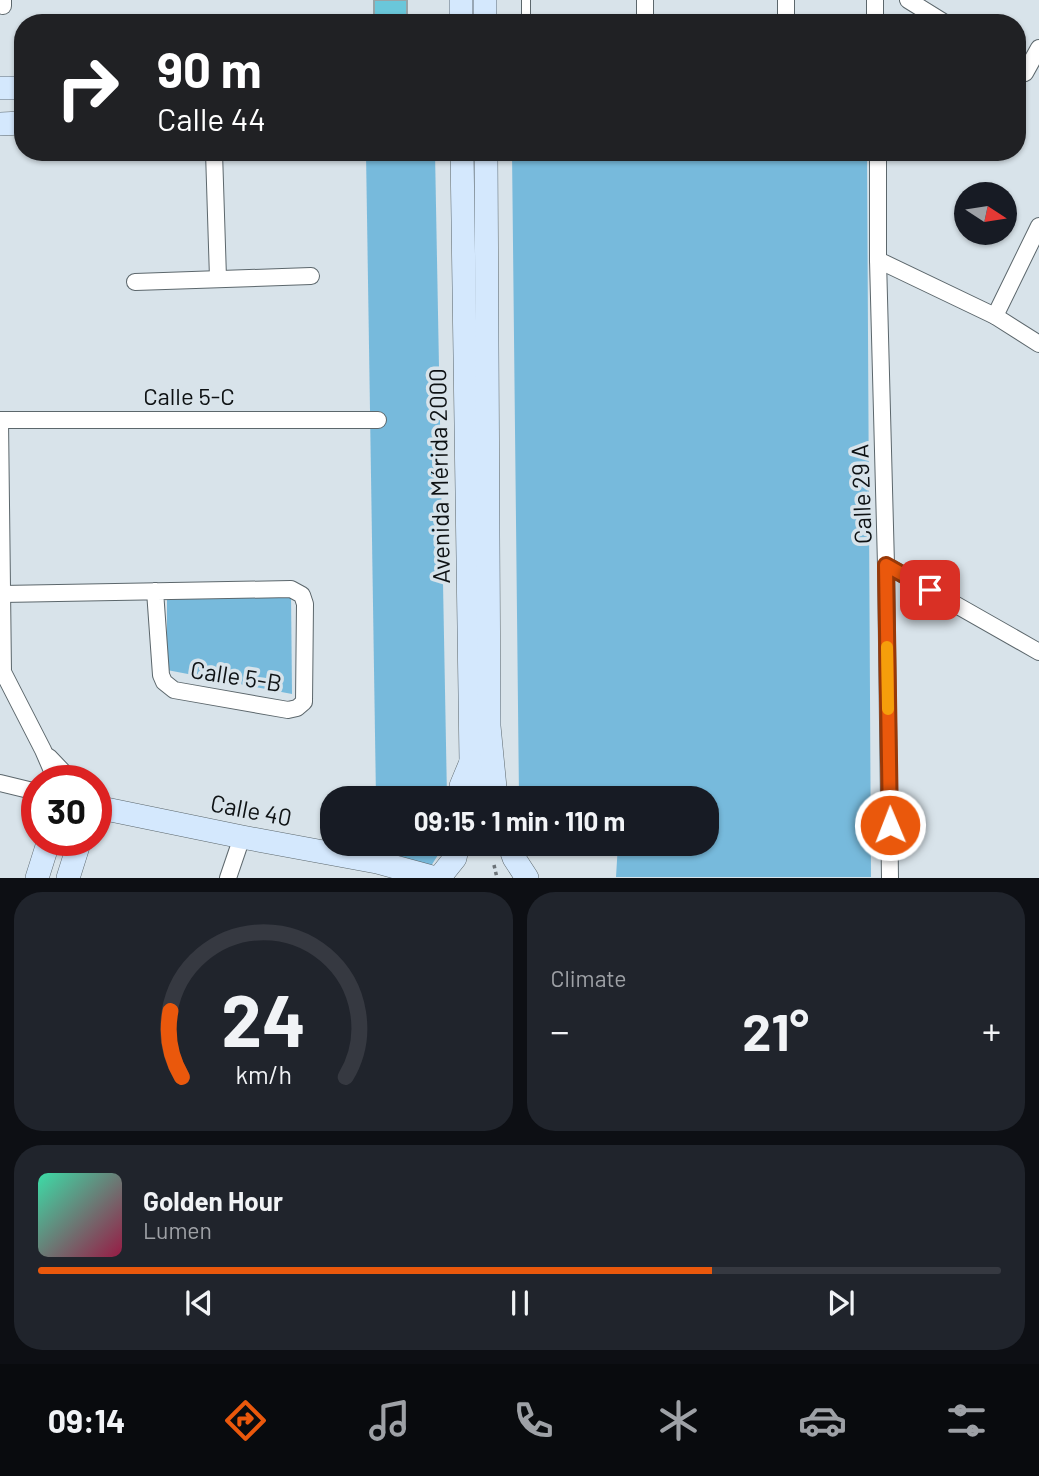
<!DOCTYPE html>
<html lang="en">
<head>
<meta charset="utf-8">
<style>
	body { margin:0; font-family:Barlow,sans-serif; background:#20242c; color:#f1f3f6; height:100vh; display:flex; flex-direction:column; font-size:26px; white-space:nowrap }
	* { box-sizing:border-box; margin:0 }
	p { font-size:23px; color:#9ea1a6 }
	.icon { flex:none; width:38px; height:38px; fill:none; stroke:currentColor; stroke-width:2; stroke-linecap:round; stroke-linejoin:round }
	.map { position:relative; height:878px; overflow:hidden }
	.panel { display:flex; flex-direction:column; gap:14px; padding:14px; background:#0d0f14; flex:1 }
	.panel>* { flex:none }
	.guide { position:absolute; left:14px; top:14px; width:1012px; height:147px; border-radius:28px; box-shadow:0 2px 5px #0004; background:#202124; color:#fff; overflow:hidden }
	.needle { width:46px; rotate:102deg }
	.fabs { position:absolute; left:954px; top:182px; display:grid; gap:14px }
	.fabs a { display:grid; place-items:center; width:63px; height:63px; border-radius:50%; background:#171b24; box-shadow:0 2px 5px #0004; font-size:35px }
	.speed { position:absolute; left:21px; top:765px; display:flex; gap:14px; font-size:35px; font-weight:700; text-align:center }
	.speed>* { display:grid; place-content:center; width:91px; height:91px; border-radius:50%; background:#171b24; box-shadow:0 2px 5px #0004; line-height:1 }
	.speed .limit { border:10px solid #d22; background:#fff; color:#111 }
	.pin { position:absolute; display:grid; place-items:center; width:60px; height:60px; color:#fff; margin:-30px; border-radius:14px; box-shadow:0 4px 10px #0006 }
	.me { position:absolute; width:77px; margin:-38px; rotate:359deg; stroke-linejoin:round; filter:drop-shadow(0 0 5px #0008) }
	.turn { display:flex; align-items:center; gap:24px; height:147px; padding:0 28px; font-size:32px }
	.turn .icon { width:91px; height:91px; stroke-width:2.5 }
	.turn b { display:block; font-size:49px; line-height:60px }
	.big { font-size:52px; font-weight:700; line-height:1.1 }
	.panel .tile { flex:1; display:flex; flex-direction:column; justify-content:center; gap:10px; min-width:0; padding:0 24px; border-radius:28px; background:#20242c }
	.panel .dial { align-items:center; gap:0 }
	.dial svg { height:182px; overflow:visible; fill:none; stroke:#363941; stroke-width:7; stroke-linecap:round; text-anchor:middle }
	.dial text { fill:#f1f3f6; stroke:none }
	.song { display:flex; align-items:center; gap:21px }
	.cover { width:84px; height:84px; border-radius:10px; background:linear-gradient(135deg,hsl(160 70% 55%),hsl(340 70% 35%)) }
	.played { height:7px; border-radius:4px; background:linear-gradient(90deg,#ea580c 70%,#363941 70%) }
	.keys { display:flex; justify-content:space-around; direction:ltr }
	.heat { display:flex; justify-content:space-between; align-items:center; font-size:38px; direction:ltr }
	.panel .tiles { flex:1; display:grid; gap:14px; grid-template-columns:1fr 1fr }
	.tile:last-child { grid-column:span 2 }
	.trip { position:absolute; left:320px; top:786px; width:399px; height:70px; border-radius:28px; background:#171b24; box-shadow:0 2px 5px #0004; font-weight:700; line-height:70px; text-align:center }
	.tabs { display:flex; height:112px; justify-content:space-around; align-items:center; background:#090b0e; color:#9ea1a6 }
	.tabs .icon { width:49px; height:49px }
	.tabs .on { color:#ea580c }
	.tabs b { font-size:32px; color:#f1f3f6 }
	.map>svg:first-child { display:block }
</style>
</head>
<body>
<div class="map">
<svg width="1039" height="878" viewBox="0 0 1039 878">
	<rect width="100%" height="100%" fill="#d8e3ea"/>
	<g fill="#77badc">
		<path d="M366,152H435L447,798H376Z"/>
		<path d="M512,152H867L871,877H616L618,844H707V798H519Z"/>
		<path d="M291,593L292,694L167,670V594Z"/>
		<path d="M377,844H445L431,866L377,849Z"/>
	</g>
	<rect fill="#6ac7da" stroke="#97a4a7" stroke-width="2" x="374" y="0" width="33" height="23"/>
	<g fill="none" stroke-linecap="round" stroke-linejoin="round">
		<defs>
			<path id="lane" d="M526,0V23"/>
			<g id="street">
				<path d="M786,0V23"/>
				<path d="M875,0V23"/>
				<path d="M908,0L945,23"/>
				<path d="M3,6V0"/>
				<path d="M645,23V0"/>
				<path d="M1025,73L1039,48"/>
				<path d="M214,152L218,278"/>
				<path d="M878,152V260L886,565L890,878"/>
				<path d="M878,260L995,316L1039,344"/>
				<path d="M135,282L311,276"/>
				<path d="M995,316L1039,226"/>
				<path d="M886,565L1039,652"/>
				<path d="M2,594L291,589L302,595L305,604L304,702L297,708L288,710L174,690L164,682L161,675L155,591"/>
				<path d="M49,757L71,780"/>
				<path d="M56,780L43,750L3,672L0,420H378"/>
				<path d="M0,783L37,792"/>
				<path d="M228,878L242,837"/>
			</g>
			<g id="secondary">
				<path d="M485,0V23"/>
				<path d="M461,23V0"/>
				<path d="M0,88H23"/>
				<path d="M0,124L23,123"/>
				<path d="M462,152L471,762L481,798"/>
				<path d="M486,152L489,726L496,798"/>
				<path d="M461,798V786L471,762"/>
				<path d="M96,807L242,837L377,862L436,878"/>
				<path d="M509,844L514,858L527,878"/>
				<path d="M37,878L49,840"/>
				<path d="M68,878L80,840"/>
				<path d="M439,878L455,858L458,844"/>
			</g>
		</defs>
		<use href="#lane" stroke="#5c676c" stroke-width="10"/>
		<use href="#street" stroke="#5c676c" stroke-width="18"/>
		<use href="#secondary" stroke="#5c676c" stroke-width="24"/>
		<path stroke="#6b7277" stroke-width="3.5" stroke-dasharray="3.5 3.5" stroke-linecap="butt" d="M494,865L497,878"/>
		<use href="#lane" stroke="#fff" stroke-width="8"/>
		<use href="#street" stroke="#fff" stroke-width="16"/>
		<use href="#secondary" stroke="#d4e8fd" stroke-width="23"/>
	</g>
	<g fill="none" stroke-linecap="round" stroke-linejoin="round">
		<defs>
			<path id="route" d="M890,825L886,565L930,590"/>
		</defs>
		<use href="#route" stroke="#983908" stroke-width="18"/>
		<use href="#route" stroke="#ea580c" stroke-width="12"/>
		<path stroke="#f59e0b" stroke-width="12" d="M887,647L888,709"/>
	</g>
	<g text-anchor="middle" stroke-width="7" stroke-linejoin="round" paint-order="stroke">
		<g font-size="24" fill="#0e1214" stroke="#d8e3ea">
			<text x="189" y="405">Calle 5-C</text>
			<text transform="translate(440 476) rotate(-91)" y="8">Avenida Mérida 2000</text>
			<text transform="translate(862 494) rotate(-92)" y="8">Calle 29 A</text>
			<text transform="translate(236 677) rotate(9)" y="8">Calle 5-B</text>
			<text transform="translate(251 811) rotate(11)" y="8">Calle 40</text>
		</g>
	</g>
</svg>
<div class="fabs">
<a><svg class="needle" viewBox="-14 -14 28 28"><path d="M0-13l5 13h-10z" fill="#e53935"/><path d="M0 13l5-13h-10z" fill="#9ea1a6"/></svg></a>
</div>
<div class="speed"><div class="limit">30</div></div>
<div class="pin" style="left:930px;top:590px;background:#d93025"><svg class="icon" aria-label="arrive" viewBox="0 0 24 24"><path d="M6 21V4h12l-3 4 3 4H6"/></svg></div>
<svg class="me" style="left:890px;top:825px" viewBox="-20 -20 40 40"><circle r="17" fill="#ea580c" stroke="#fff" stroke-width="3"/><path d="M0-11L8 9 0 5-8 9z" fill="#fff"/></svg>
<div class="trip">09:15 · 1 min · 110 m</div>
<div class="guide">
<div class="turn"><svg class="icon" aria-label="right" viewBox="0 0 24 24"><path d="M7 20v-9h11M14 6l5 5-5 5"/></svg><div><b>90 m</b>Calle 44</div></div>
</div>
</div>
<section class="panel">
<div class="tiles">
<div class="tile dial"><svg viewBox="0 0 100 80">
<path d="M14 69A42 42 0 1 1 86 69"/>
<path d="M14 69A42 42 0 0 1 9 40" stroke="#ea580c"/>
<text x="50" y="56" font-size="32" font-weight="700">24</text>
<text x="50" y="72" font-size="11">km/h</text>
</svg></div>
<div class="tile"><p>Climate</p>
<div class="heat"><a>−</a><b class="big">21°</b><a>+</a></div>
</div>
<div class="tile">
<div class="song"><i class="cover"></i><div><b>Golden Hour</b><p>Lumen</p></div></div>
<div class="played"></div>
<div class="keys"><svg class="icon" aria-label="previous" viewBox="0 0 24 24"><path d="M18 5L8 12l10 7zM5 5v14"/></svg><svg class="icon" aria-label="pause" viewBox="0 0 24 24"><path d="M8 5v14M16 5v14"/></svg><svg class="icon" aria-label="next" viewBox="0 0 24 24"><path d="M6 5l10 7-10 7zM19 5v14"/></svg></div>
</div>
</div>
</section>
<nav class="tabs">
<b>09:14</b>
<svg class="icon on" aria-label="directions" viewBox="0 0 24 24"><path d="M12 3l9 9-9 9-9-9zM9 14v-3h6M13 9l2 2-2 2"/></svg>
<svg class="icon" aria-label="music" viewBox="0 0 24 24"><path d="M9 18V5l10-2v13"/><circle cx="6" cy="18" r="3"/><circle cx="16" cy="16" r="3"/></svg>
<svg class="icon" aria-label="phone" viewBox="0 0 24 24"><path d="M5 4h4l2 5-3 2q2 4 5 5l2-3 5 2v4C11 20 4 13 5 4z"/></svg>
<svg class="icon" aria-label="climate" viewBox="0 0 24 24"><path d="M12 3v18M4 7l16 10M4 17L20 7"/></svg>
<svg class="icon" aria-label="car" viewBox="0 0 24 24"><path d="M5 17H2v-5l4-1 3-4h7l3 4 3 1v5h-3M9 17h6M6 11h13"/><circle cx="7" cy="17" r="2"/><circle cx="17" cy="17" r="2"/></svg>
<svg class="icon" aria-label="filters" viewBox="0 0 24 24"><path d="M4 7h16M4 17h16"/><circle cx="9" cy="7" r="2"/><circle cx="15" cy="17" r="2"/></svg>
</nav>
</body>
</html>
